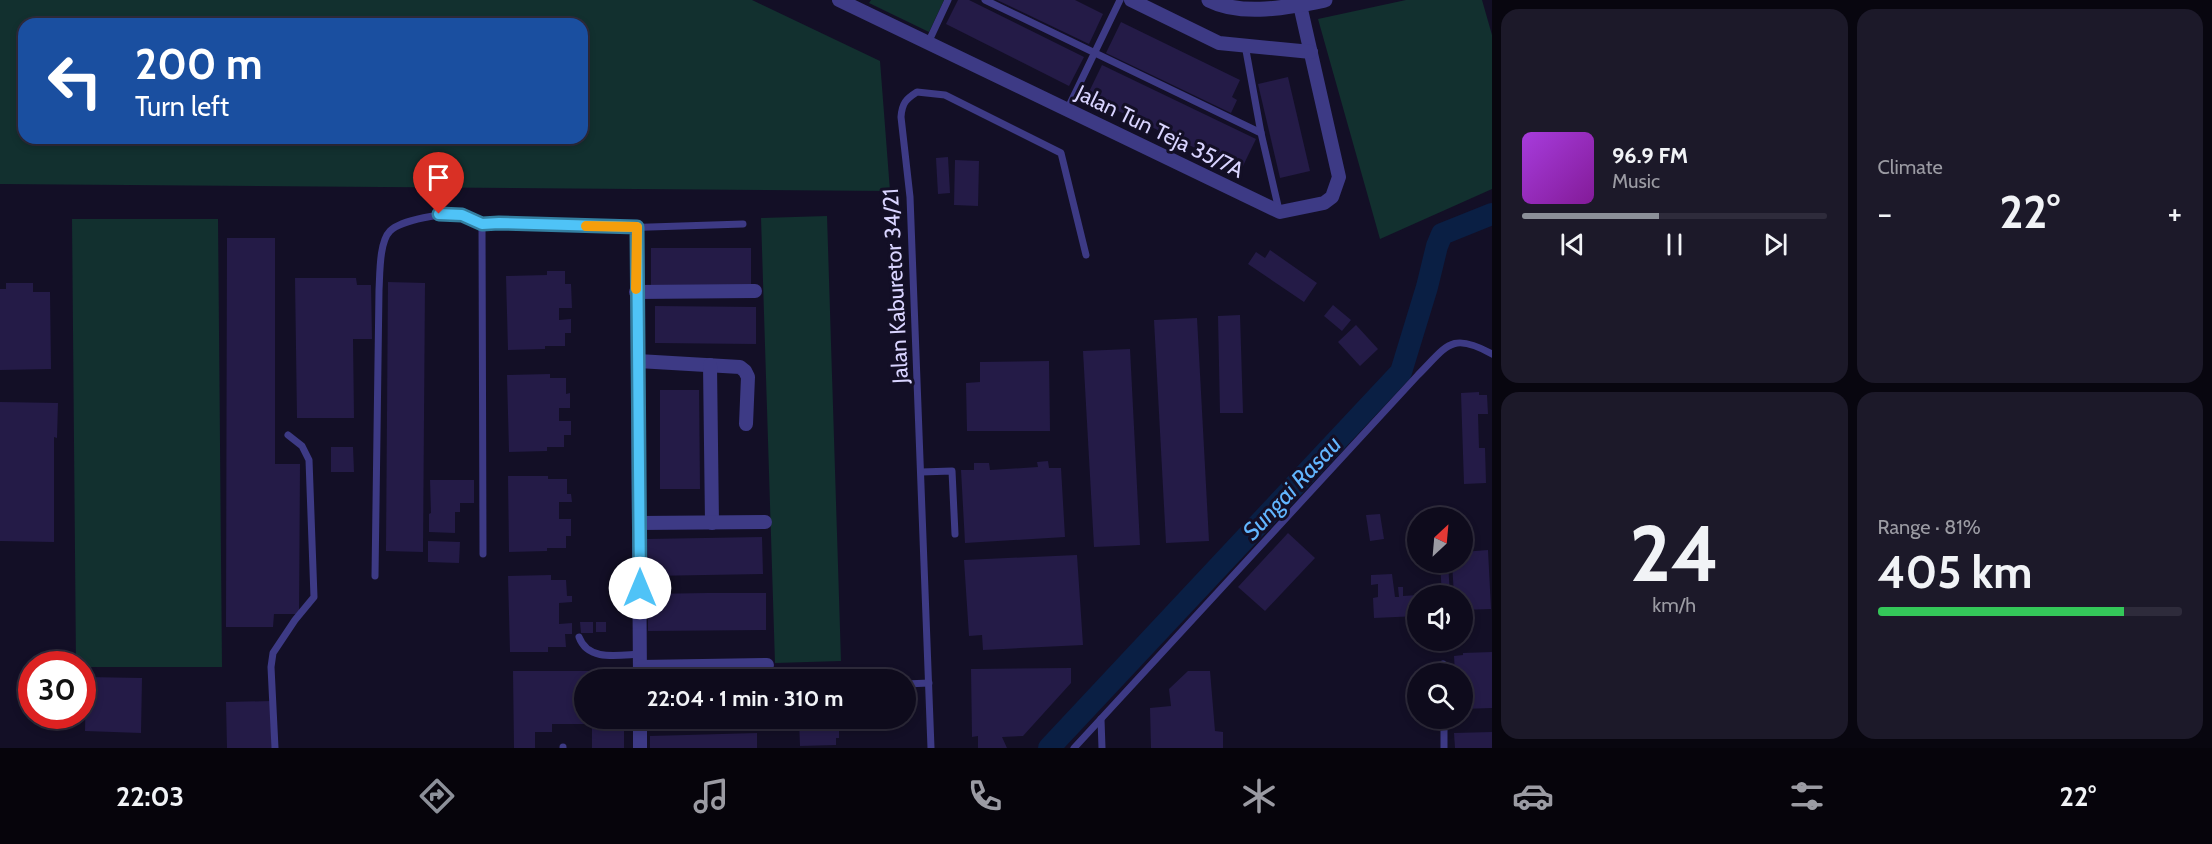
<!DOCTYPE html>
<html lang="en">
<head>
<meta charset="utf-8">
<style>
	body { margin:0; font-family:Cabin,sans-serif; background:#1c1929; color:#f1f3f6; height:100vh; display:flex; flex-direction:column; font-size:22px; white-space:nowrap }
	* { box-sizing:border-box; margin:0 }
	p { font-size:20px; color:#9b9ba3 }
	.icon { flex:none; width:33px; height:33px; fill:none; stroke:currentColor; stroke-width:2; stroke-linecap:round; stroke-linejoin:round }
	.map { position:relative; flex:1; overflow:hidden }
	.panel { display:flex; flex-direction:column; gap:9px; padding:9px; background:#08060f; width:720px }
	.panel>* { flex:none }
	.banner { position:absolute; left:18px; top:18px; width:570px; height:126px; border-radius:18px; box-shadow:0 3px 9px #0003,0 0 0 2px #2e2b3b; background:#1a4fa0; color:#fff; overflow:hidden }
	.needle { width:39px; rotate:26deg }
	.controls { position:absolute; left:1407px; top:507px; display:grid; gap:12px }
	.controls a { display:grid; place-items:center; width:66px; height:66px; border-radius:50%; background:#0e0b1c; box-shadow:0 3px 9px #0003,0 0 0 2px #2e2b3b; font-size:30px }
	.speed { position:absolute; left:18px; top:651px; display:flex; gap:12px; font-size:30px; font-weight:700; text-align:center }
	.speed>* { display:grid; place-content:center; width:78px; height:78px; border-radius:50%; background:#0e0b1c; box-shadow:0 3px 9px #0003,0 0 0 2px #2e2b3b; line-height:1 }
	.speed .limit { border:9px solid #d22; background:#fff; color:#111 }
	.pin { position:absolute; display:grid; place-items:center; width:51px; height:51px; color:#fff; margin:-62px -26px; border-radius:50% 50% 50% 0; rotate:-45deg; box-shadow:0 0 6px #0007 }
	.pin .icon { rotate:45deg }
	.me { position:absolute; width:66px; margin:-33px; rotate:0deg; stroke-linejoin:round; filter:drop-shadow(0 0 4px #0008) }
	.turn { display:flex; align-items:center; gap:21px; height:126px; padding:0 18px; font-size:27px }
	.turn .icon { width:78px; height:78px; stroke-width:2.5 }
	.turn b { display:block; font-size:42px; line-height:51px }
	.big { font-size:45px; font-weight:700; line-height:1.1 }
	.panel .widget { flex:1; display:flex; flex-direction:column; justify-content:center; gap:9px; min-width:0; padding:0 21px; border-radius:18px; background:#1c1929 }
	.panel .dial { align-items:center; gap:0 }
	.dial b { font-size:78px; line-height:1 }
	.song { display:flex; align-items:center; gap:18px }
	.cover { width:72px; height:72px; border-radius:9px; background:linear-gradient(135deg,hsl(280 70% 55%),hsl(290 70% 35%)) }
	.played { height:6px; border-radius:3px; background:linear-gradient(90deg,#8c9099 45%,#2e2b3b 45%) }
	.keys { display:flex; justify-content:space-around; direction:ltr }
	.heat { display:flex; justify-content:space-between; align-items:center; font-size:33px; direction:ltr }
	.charge { height:9px; border-radius:4px; background:linear-gradient(90deg,#34c759 81%,#2e2b3b 0) }
	.panel .tiles { flex:1; display:grid; gap:9px; grid-template-columns:repeat(2,1fr) }
	.trip { position:absolute; left:574px; top:669px; width:342px; height:60px; border-radius:30px; background:#0e0b1c; box-shadow:0 3px 9px #0003,0 0 0 2px #2e2b3b; font-weight:700; line-height:60px; text-align:center }
	.tabs { display:flex; height:96px; justify-content:space-around; align-items:center; background:#06040b; color:#9b9ba3 }
	.tabs .icon { width:42px; height:42px }
	.tabs .on { color:#8c9099 }
	.tabs b { font-size:27px; color:#f1f3f6 }
	main { display:flex; flex:1; min-height:0 }
	.map>svg:first-child { display:block }
</style>
</head>
<body>
<main>
<div class="map">
<svg width="1492" height="748" viewBox="0 0 1492 748">
	<rect width="100%" height="100%" fill="#130f26"/>
	<g fill="#12302f" fill-rule="evenodd">
		<path d="M0,0H752L880,61L890,191L0,184ZM24,24H582V138H24Z"/>
		<path d="M871,0H944L929,32L869,3Z"/>
		<path d="M1406,0H1482L1492,35V189L1380,239L1318,19Z"/>
		<path d="M827,216L841,661L775,663L761,218Z"/>
		<path d="M72,219H218L222,667H83L82,664H76Z"/>
	</g>
	<g fill="none" stroke-linecap="round" stroke-linejoin="round">
		<path stroke="#0a1f44" stroke-width="22" d="M1049,748L1401,372L1427,287L1437,246L1442,234L1492,214"/>
	</g>
	<g fill="#241b47">
		<path d="M958,0H969L1084,57L1069,86L946,24Z"/>
		<path d="M997,0H1075L1103,14L1089,44Z"/>
		<path d="M1121,22L1240,80L1232,97L1237,100L1231,113L1106,53Z"/>
		<path d="M1102,65L1256,139L1241,170L1087,96Z"/>
		<path d="M1288,77L1310,171L1280,178L1258,84Z"/>
		<path d="M948,157L950,193L938,194L936,158Z"/>
		<path d="M955,160L979,161L978,206L954,205Z"/>
		<path d="M227,238H275V464H300L299,614H274L273,627H226Z"/>
		<rect x="651" y="248" width="100" height="38"/>
		<path d="M1270,250L1317,283L1304,302L1248,264L1256,252L1265,258Z"/>
		<path d="M547,271H565V284H571L572,308H559V320L571,319V333H565V346H545V349L508,350L506,276L547,275Z"/>
		<path d="M295,278H356L357,285H371L372,339H353L354,418H297Z"/>
		<path d="M388,282L425,283L423,552L386,551Z"/>
		<path d="M6,283H33V292H50L51,369L0,370V289H6Z"/>
		<path d="M1333,305L1351,320L1342,331L1324,316Z"/>
		<path d="M655,306L756,307V344L655,343Z"/>
		<path d="M1240,315L1243,413H1220L1218,316Z"/>
		<path d="M1197,318L1209,541L1166,543L1154,320Z"/>
		<path d="M1356,325L1378,349L1360,366L1338,342Z"/>
		<path d="M1130,349L1140,545L1094,547L1083,351Z"/>
		<path d="M1049,361L1050,431H967L966,383L980,382V362Z"/>
		<path d="M550,374V378H566V394L570,393V408H559V421H571V435H564V447H547V451L509,452L507,375Z"/>
		<path d="M660,390H699L700,489H660Z"/>
		<path d="M1479,392V395H1487L1488,414H1478L1479,448H1485L1486,483L1464,484L1461,393Z"/>
		<path d="M0,402L58,403L57,438L54,437V542L0,541Z"/>
		<path d="M331,447H353L354,472H331Z"/>
		<path d="M1048,461L1049,468H1061L1065,537L965,543L961,470H974V463H989L990,470L1038,467L1037,462Z"/>
		<path d="M508,476H548V479H567V494H571L572,502H559V519H571V536H566V548H547V551L509,552Z"/>
		<path d="M430,480H474V503H460V512H455V533L429,532V514L431,513Z"/>
		<path d="M1380,514L1384,539L1370,541L1366,515Z"/>
		<path d="M1288,533L1315,558L1265,611L1238,587Z"/>
		<path d="M762,537L763,574L648,576L647,539Z"/>
		<path d="M428,541L460,542L459,563L428,562Z"/>
		<path d="M1488,550L1491,609L1462,610V596H1454L1452,562H1462V552Z"/>
		<path d="M1077,555L1083,645L983,650L982,635L969,636L964,560Z"/>
		<path d="M1440,562H1448L1450,596H1442Z"/>
		<path d="M1392,574L1395,597H1399L1398,587H1403V596L1418,595V616L1374,618L1373,598L1378,597V584L1371,585V575Z"/>
		<path d="M551,575V580H566L567,596H572V602L559,603V624L572,623V634H565L566,647H548V652H510L508,576Z"/>
		<path d="M707,593H766V630L648,631V594Z"/>
		<path d="M580,622H593V633H581Z"/>
		<rect x="596" y="622" width="10" height="10"/>
		<path d="M1492,652V708L1462,709V674H1455L1454,656L1463,655V653Z"/>
		<path d="M1071,668V683L1023,736L1002,737L1007,748H978V736L972,737L971,669Z"/>
		<path d="M513,671H624V680H585V718H624V748H592V724H552V732H535V748H514Z"/>
		<path d="M1188,671H1210L1215,731L1223,732V748H1151L1150,708L1171,706L1169,689Z"/>
		<path d="M86,677L142,678L141,733L85,731Z"/>
		<path d="M271,701L272,748H227L226,702Z"/>
		<path d="M650,718H755V720L650,726Z"/>
		<path d="M805,718H835V729H839V738H836V745L800,746L799,720Z"/>
		<path d="M1492,732V748H1455L1454,733Z"/>
		<path d="M757,733V748H650V736Z"/>
	</g>
	<g fill="none" stroke-linecap="round" stroke-linejoin="round">
		<g stroke="#3d3a85" stroke-width="7">
			<path d="M985,0L1261,133"/>
			<path d="M928,43L948,0"/>
			<path d="M1245,45L1261,133L1279,210"/>
			<path d="M1067,110L1120,0"/>
			<path d="M921,472L952,471L955,534"/>
			<path d="M483,554L482,224L499,223L619,228L743,224"/>
			<path d="M375,576L379,290C380,275 379,242 390,231C401,220 445,212 461,215C468,216 475,221 482,224"/>
			<path d="M579,637C588,662 619,655 640,654"/>
			<path d="M1443,664V674"/>
			<path d="M906,684L929,683"/>
			<path d="M1444,718V748"/>
			<path d="M1101,719L1102,748"/>
			<path d="M275,748L271,667L273,653L295,620L314,597L309,460L302,446L288,435"/>
			<path d="M563,748V747"/>
			<path d="M931,748L910,197L901,117C902,103 906,99 917,92L945,95L1061,153L1086,255"/>
			<path d="M1074,748L1418,375C1447,346 1451,331 1492,354"/>
		</g>
		<g stroke="#3d3a85" stroke-width="14">
			<path d="M839,0L1280,212L1324,203L1332,197L1339,177L1300,5"/>
			<path d="M1131,0L1219,43L1311,52"/>
			<path d="M637,227L640,680"/>
			<path d="M636,292L755,291"/>
			<path d="M638,361L740,367L745,371L748,377L746,424"/>
			<path d="M710,365L712,523"/>
			<path d="M639,523L765,522"/>
			<path d="M640,667L767,665"/>
			<path d="M640,718V748"/>
		</g>
		<path stroke="#3d3a85" stroke-width="15" d="M1209,0C1242,17 1290,7 1325,0"/>
	</g>
	<g fill="none" stroke-linecap="round" stroke-linejoin="round">
		<defs>
			<path id="route" d="M439,214L462,215L482,224L499,223L637,227L640,588"/>
		</defs>
		<use href="#route" stroke="#337fa1" stroke-width="15"/>
		<use href="#route" stroke="#4fc3f7" stroke-width="10"/>
		<path stroke="#f59e0b" stroke-width="10" d="M586,226L637,227L636,289"/>
	</g>
	<g text-anchor="middle" stroke-width="6" stroke-linejoin="round" paint-order="stroke">
		<g font-size="22" fill="#d9d4ff" stroke="#130f26">
			<text transform="translate(1160 131) rotate(26)" y="8">Jalan Tun Teja 35/7A</text>
			<text transform="translate(895 286) rotate(-93)" y="8">Jalan Kaburetor 34/21</text>
		</g>
		<g font-size="24" font-style="italic" fill="#62b6ff" stroke="#130f26">
			<text transform="translate(1292 488) rotate(-47)" y="8">Sungai Rasau</text>
		</g>
	</g>
</svg>
<div class="controls">
<a><svg class="needle" viewBox="-14 -14 28 28"><path d="M0-13l5 13h-10z" fill="#e53935"/><path d="M0 13l5-13h-10z" fill="#9b9ba3"/></svg></a>
<a><svg class="icon" aria-label="sound" viewBox="0 0 24 24"><path d="M4 9h4l5-4v14l-5-4H4zM17 9q2 3 0 6"/></svg></a>
<a><svg class="icon" aria-label="search" viewBox="0 0 24 24"><circle cx="10" cy="10" r="6"/><path d="M15 15l6 6"/></svg></a>
</div>
<div class="speed"><div class="limit">30</div></div>
<div class="pin" style="left:439px;top:214px;background:#d93025"><svg class="icon" aria-label="arrive" viewBox="0 0 24 24"><path d="M6 21V4h12l-3 4 3 4H6"/></svg></div>
<svg class="me" style="left:640px;top:588px" viewBox="-20 -20 40 40"><circle r="19" fill="#fff"/><path d="M0-13L10 11 0 6-10 11z" fill="#4fc3f7"/></svg>
<div class="trip">22:04 · 1 min · 310 m</div>
<div class="banner">
<div class="turn"><svg class="icon" aria-label="left" viewBox="0 0 24 24"><path d="M17 20v-9H6M10 6l-5 5 5 5"/></svg><div><b>200 m</b>Turn left</div></div>
</div>
</div>
<section class="panel">
<div class="tiles">
<div class="widget">
<div class="song"><i class="cover"></i><div><b>96.9 FM</b><p>Music</p></div></div>
<div class="played"></div>
<div class="keys"><svg class="icon" aria-label="previous" viewBox="0 0 24 24"><path d="M18 5L8 12l10 7zM5 5v14"/></svg><svg class="icon" aria-label="pause" viewBox="0 0 24 24"><path d="M8 5v14M16 5v14"/></svg><svg class="icon" aria-label="next" viewBox="0 0 24 24"><path d="M6 5l10 7-10 7zM19 5v14"/></svg></div>
</div>
<div class="widget"><p>Climate</p>
<div class="heat"><a>−</a><b class="big">22°</b><a>+</a></div>
</div>
<div class="widget dial"><b>24</b><p>km/h</p></div>
<div class="widget"><p>Range · 81%</p><b class="big">405 km</b><div class="charge"></div></div>
</div>
</section>
</main>
<nav class="tabs">
<b>22:03</b>
<svg class="icon on" aria-label="directions" viewBox="0 0 24 24"><path d="M12 3l9 9-9 9-9-9zM9 14v-3h6M13 9l2 2-2 2"/></svg>
<svg class="icon" aria-label="music" viewBox="0 0 24 24"><path d="M9 18V5l10-2v13"/><circle cx="6" cy="18" r="3"/><circle cx="16" cy="16" r="3"/></svg>
<svg class="icon" aria-label="phone" viewBox="0 0 24 24"><path d="M5 4h4l2 5-3 2q2 4 5 5l2-3 5 2v4C11 20 4 13 5 4z"/></svg>
<svg class="icon" aria-label="climate" viewBox="0 0 24 24"><path d="M12 3v18M4 7l16 10M4 17L20 7"/></svg>
<svg class="icon" aria-label="car" viewBox="0 0 24 24"><path d="M5 17H2v-5l4-1 3-4h7l3 4 3 1v5h-3M9 17h6M6 11h13"/><circle cx="7" cy="17" r="2"/><circle cx="17" cy="17" r="2"/></svg>
<svg class="icon" aria-label="filters" viewBox="0 0 24 24"><path d="M4 7h16M4 17h16"/><circle cx="9" cy="7" r="2"/><circle cx="15" cy="17" r="2"/></svg>
<b>22°</b>
</nav>
</body>
</html>
